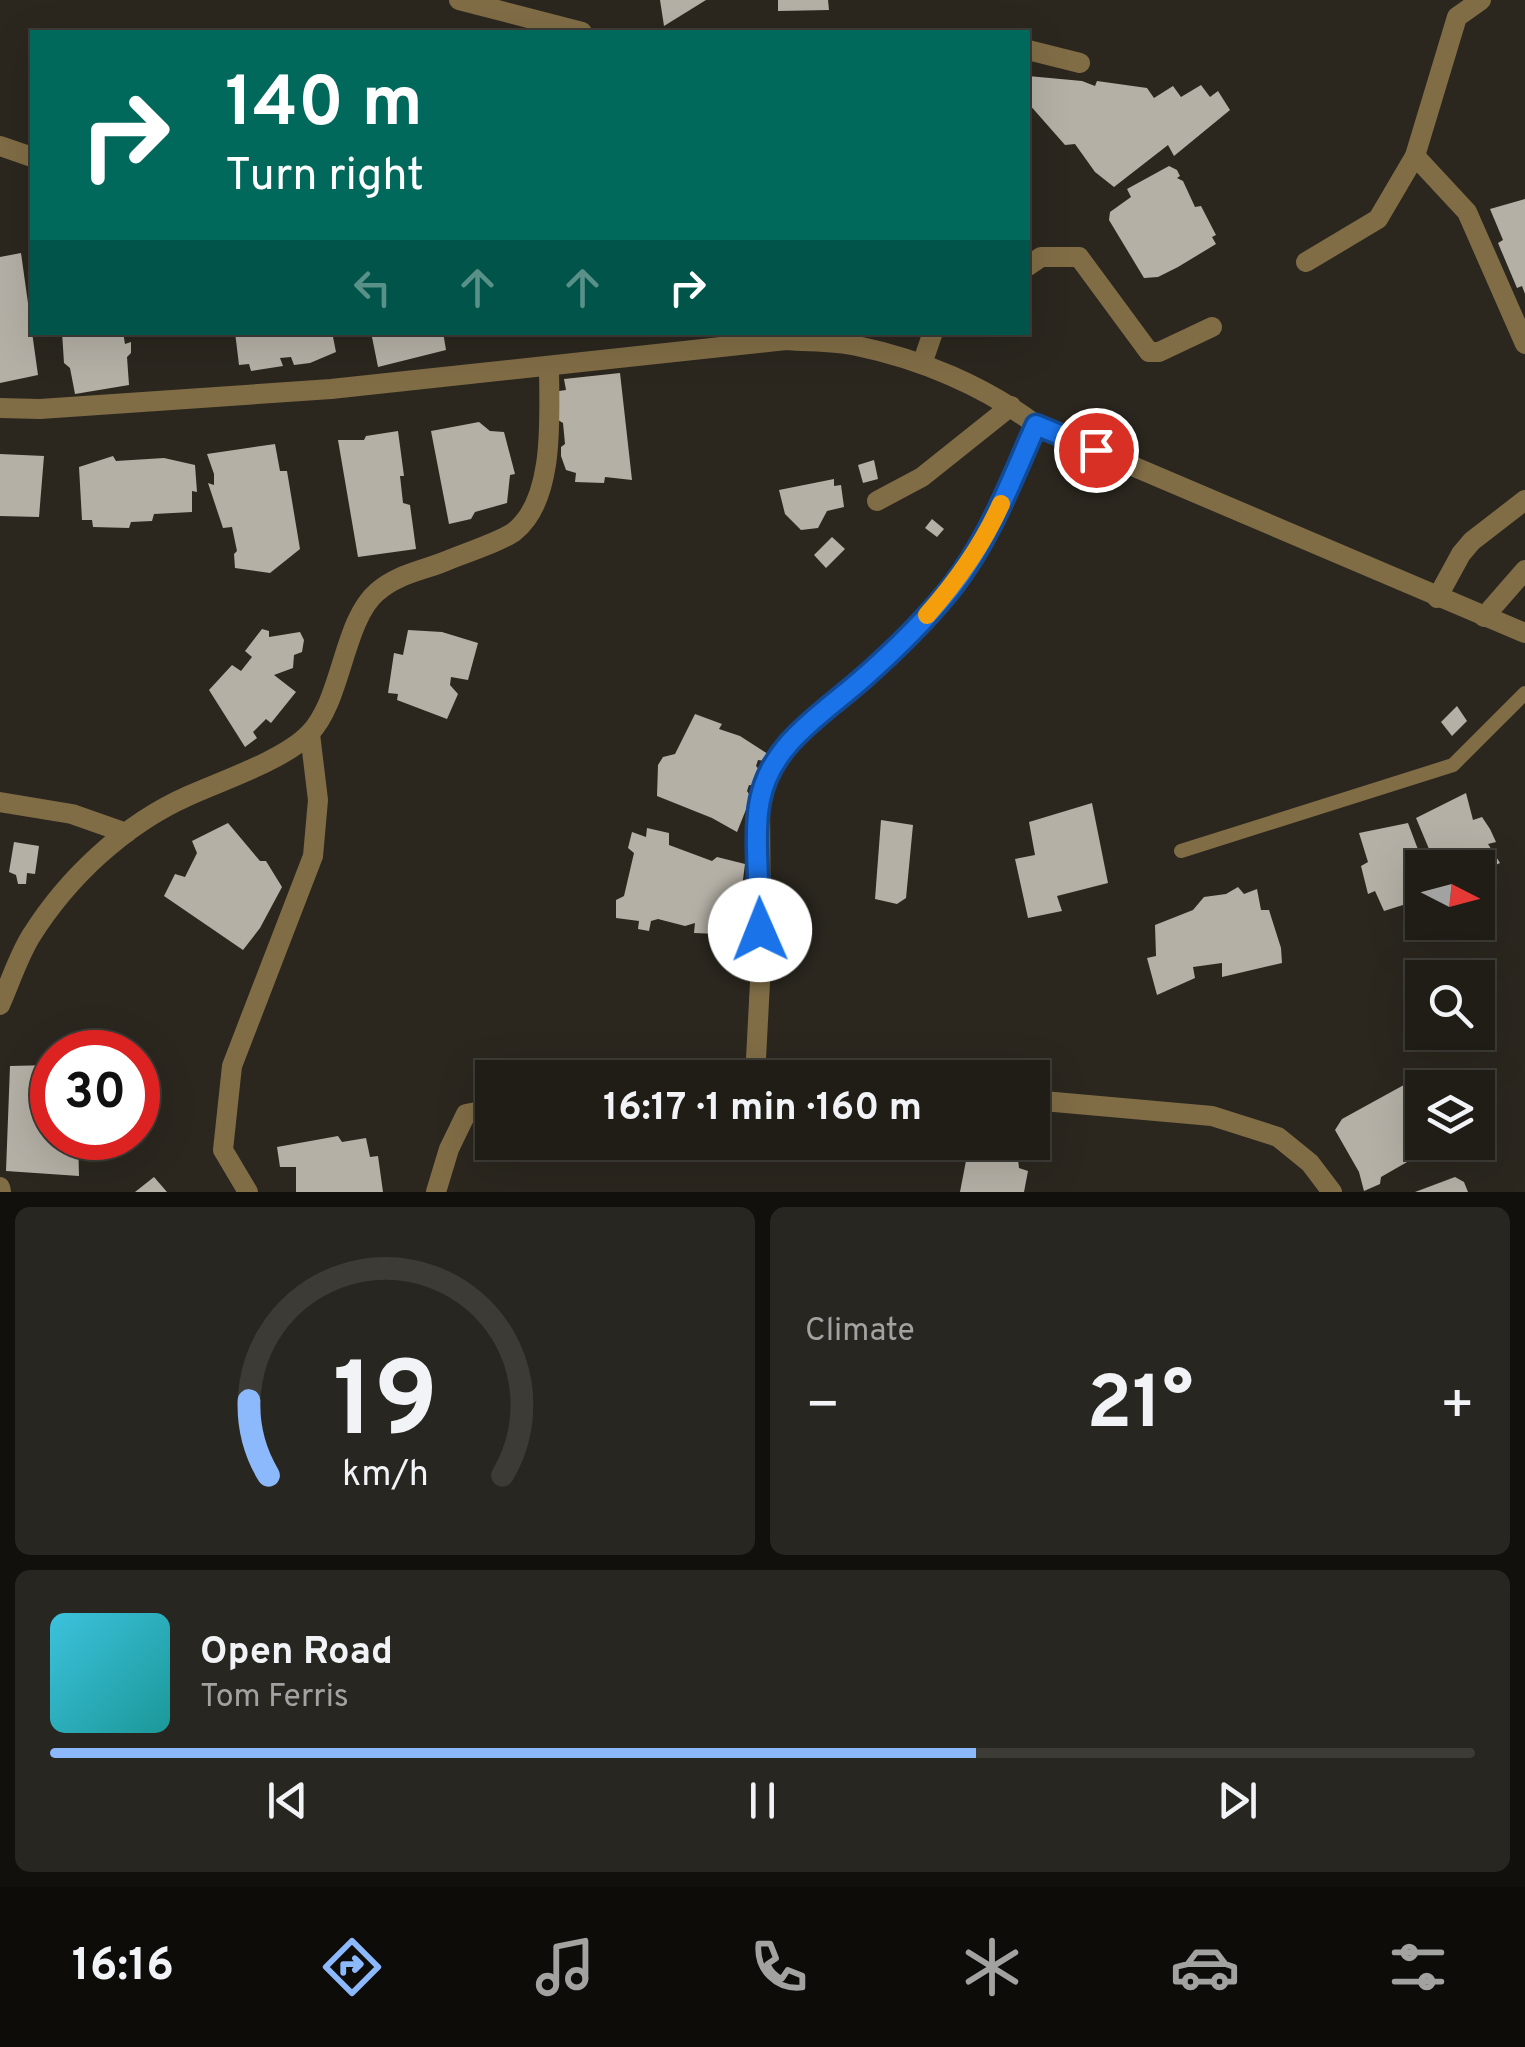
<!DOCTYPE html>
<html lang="en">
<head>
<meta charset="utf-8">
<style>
	body { margin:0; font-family:Overpass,sans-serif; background:#282620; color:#f1f3f6; height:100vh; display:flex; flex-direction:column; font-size:38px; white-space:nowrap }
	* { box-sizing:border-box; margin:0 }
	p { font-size:32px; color:#a2a2a1 }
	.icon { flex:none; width:55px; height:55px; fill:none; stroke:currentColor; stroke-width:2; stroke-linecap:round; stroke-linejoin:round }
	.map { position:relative; height:1192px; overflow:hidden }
	.side { display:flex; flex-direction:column; gap:15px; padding:15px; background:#12100d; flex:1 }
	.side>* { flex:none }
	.guide { position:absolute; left:30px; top:30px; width:1000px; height:305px; border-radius:0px; box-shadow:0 10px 40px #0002,0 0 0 2px #3d3b36; background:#00695c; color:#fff; overflow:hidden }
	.needle { width:65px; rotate:96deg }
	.fabs { position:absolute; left:1405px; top:850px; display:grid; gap:20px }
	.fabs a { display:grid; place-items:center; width:90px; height:90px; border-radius:0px; background:#201d17; box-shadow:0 10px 40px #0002,0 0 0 2px #3d3b36; font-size:50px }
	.speed { position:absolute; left:30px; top:1030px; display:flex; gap:20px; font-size:50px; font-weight:700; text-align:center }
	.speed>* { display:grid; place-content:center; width:130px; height:130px; border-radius:50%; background:#201d17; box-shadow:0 10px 40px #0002,0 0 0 2px #3d3b36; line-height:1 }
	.speed .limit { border:15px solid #d22; background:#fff; color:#111 }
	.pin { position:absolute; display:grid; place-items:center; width:85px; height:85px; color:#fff; margin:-42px; border:5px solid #fff; border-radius:50%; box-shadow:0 2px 10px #0007 }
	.me { position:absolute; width:110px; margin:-55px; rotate:359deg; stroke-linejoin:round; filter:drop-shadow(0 0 8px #0008) }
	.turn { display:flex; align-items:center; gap:35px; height:210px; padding:0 30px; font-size:45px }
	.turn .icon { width:130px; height:130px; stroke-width:2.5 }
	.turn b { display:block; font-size:70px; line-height:85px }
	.lanes { display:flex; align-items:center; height:95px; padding:0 30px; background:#0003; justify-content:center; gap:50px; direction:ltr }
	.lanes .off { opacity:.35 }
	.big { font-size:75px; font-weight:700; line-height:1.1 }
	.side .card { flex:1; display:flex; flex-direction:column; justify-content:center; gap:15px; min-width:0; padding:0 35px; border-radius:15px; background:#282620 }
	.side .dial { align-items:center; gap:0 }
	.dial svg { height:260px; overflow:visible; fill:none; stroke:#3d3b36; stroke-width:7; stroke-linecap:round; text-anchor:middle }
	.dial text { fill:#f1f3f6; stroke:none }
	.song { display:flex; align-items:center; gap:30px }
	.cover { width:120px; height:120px; border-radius:15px; background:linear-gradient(135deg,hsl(190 70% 55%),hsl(180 70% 35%)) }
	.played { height:10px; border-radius:5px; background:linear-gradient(90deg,#8cb9fc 65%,#3d3b36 65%) }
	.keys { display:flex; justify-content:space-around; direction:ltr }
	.heat { display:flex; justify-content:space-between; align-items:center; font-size:55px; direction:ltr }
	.side .tiles { flex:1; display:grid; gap:15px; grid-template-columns:1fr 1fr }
	.card:last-child { grid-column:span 2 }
	.trip { position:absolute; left:475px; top:1060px; width:575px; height:100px; border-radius:0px; background:#201d17; box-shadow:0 10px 40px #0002,0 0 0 2px #3d3b36; font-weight:700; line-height:100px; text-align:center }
	.tab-bar { display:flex; height:160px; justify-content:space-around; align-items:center; background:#0d0c09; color:#a2a2a1 }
	.tab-bar .icon { width:70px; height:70px }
	.tab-bar .selected { color:#8cb9fc }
	.tab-bar b { font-size:45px; color:#f1f3f6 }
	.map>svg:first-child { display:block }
</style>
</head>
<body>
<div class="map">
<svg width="1525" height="1192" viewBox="0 0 1525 1192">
	<rect width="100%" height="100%" fill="#2b271f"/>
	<g fill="#b5b0a6">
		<path d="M660,0H706L664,26Z"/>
		<path d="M778,0H828L829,10L778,11Z"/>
		<path d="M1028,76L1082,81L1095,86L1097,81L1147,88L1154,98L1173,86L1181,97L1201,85L1210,97L1218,91L1230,110L1174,156L1168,145L1114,187L1095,172L1075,144L1065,145L1028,103L1032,96Z"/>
		<path d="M1169,166L1177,170L1180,176L1177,178L1183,181L1195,207L1201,206L1216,235L1212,237L1216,244L1178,267L1158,277L1144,278L1109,220L1110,212L1131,197L1127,189Z"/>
		<path d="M1525,199V294L1522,286L1517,288L1498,243L1503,240L1490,209Z"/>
		<path d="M21,253L38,375L0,383V257Z"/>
		<path d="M62,332H123L125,344L131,342V353L127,357L129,385L75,394L70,368L64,363Z"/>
		<path d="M235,332H332L336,352L310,363L294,365L291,357L280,358L283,366L251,371L249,364L239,365Z"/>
		<path d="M371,332H443L446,350L378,367Z"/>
		<path d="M620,373L632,480L605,477L604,483L575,482L576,473L566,470L561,456V447L565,444L563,423L558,420L559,391L566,390L564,379Z"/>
		<path d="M479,422L490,431L504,432L515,474L510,475L507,503L475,512L471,519L449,524L431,431Z"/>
		<path d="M398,431L404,476H400L403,503L410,505L416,549L358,557L338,440H364L366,436Z"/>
		<path d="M275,444L280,471H287L300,549L270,573L235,568L234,554L237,551L232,527L223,528L208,483L214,485V474L207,454Z"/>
		<path d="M0,454L44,456L39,517L0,516Z"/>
		<path d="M113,456L116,461L164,458L195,465L197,492L192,491V512L154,514L152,521L131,522L129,528L93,527L92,520H82L79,467Z"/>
		<path d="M874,460L878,479L863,483L858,465Z"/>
		<path d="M834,479V486L841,485L844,507L827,511L818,528L801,530L785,514L779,490Z"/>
		<path d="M932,519L944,529L937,537L925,528Z"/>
		<path d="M832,537L845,549L826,568L814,555Z"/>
		<path d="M262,629L269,631V637L300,632L304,640L302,652L294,655L293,668L274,675L296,692L271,723L266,719L253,732L257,738L245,747L209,690L232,665L241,671L252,657L245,651Z"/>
		<path d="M408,630L442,632L478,643L468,680L451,677L450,685L458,694L447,719L397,700L398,694L388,693L394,653L403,655Z"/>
		<path d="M1457,706L1467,721L1452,736L1441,722Z"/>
		<path d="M695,714L722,724L719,729L740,736L768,754L765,761L758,760L756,766L761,772L755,786L749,785L747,791L751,797L737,832L712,818L657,796L658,765L663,757L675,754Z"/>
		<path d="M1466,793L1473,820L1482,817L1490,829L1496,842L1488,844L1500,863L1478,873V868H1437L1416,818Z"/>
		<path d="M1092,803L1108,883L1057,896L1062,911L1028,918L1015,859L1035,855L1029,822Z"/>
		<path d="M881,820L913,825L906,898L897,904L875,899Z"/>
		<path d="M228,823L260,861H266L282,887L260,928L243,950L164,896L175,874L185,877L197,853L192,841Z"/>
		<path d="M1408,823L1425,868H1422V899L1384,911L1375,891L1368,894L1361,866L1368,862L1359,833Z"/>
		<path d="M647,828L669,833V845L712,861L717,857L745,864L740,903L747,904L742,935L694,933L695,923L685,926L658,919L651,921L649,931L638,929L639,921L616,918V900L624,896L634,853L628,848L632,832L646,837Z"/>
		<path d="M14,842L39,846L35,874L27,873L26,884H18L16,875L9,872Z"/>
		<path d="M1238,887L1244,894L1257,889L1261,910H1269L1281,948L1282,963L1222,977V963L1193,967L1195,978L1157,995L1147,958L1156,956L1155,925L1193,910L1204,897L1226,894Z"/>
		<path d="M52,1065V1138H78L79,1176L6,1171L10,1066Z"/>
		<path d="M1422,1075L1433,1088H1422V1142H1442L1381,1177L1380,1184L1364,1191L1359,1172L1335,1130L1342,1119Z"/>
		<path d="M338,1136L342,1142L366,1138L370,1157L378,1156L383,1192H296V1167H280L277,1147Z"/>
		<path d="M1006,1144L1017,1151L1019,1168L1028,1171L1024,1192H960L969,1145L989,1148Z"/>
		<path d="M154,1177L167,1192H135Z"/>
		<path d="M1455,1177L1464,1182L1468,1192H1415Z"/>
	</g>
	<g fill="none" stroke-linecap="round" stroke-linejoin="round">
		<path stroke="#806d46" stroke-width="14" d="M1181,851L1453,765L1525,693"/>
		<g stroke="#806d46" stroke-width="20">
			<path d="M459,0L582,32"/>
			<path d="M1028,50L1080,63"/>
			<path d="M0,146L32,157"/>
			<path d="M1415,156L1467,212L1525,344"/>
			<path d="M1306,262L1378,219L1415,156L1457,17L1481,0"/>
			<path d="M1028,266L1041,257H1079L1149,352H1159L1212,327"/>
			<path d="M922,364L933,332"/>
			<path d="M0,408L40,409L331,389L786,340C809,342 834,341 857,346C920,359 985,386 1036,425L1525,633"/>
			<path d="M877,501L922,477L1011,406"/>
			<path d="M1437,598L1461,554L1472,541L1525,500"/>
			<path d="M1484,617L1525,570"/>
			<path d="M0,802L72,814L126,833"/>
			<path d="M0,1005C10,983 18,957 31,936C68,877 125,824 188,796C221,781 284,760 309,734C342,701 343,621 377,592C397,574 422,571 446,561C460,555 505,540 515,531C556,498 549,413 549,366"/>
			<path d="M755,1078L761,963L760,801L776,759L807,723L860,681L909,635L951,588L984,541L1036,425"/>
			<path d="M1032,1100L1212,1116L1278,1137L1310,1163L1332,1192"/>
			<path d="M0,1187L1,1192"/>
			<path d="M248,1192L223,1150L232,1066L313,856L318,800L310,734"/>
			<path d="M436,1192L449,1149L466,1114L492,1109"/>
		</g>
	</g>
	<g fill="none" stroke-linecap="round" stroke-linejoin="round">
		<defs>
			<path id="route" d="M760,930C760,895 753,832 760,800C771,744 821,715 861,680C893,652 925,621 952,587C990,538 1011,481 1036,425L1096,450"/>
		</defs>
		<use href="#route" stroke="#114b97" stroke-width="25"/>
		<use href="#route" stroke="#1a73e8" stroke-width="18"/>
		<path stroke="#f59e0b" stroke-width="18" d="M927,615C958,580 982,546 1001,504"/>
	</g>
</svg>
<div class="fabs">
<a><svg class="needle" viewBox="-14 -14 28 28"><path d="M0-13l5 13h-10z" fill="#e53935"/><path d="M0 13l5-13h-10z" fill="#a2a2a1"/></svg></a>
<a><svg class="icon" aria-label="search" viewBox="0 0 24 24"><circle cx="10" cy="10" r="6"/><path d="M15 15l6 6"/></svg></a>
<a><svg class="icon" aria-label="layers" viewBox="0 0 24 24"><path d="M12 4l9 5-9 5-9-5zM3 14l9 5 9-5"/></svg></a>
</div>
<div class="speed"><div class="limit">30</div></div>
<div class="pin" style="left:1096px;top:450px;background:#d93025"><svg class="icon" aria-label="arrive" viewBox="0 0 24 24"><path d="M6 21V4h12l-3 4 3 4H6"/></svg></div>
<svg class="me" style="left:760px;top:930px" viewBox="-20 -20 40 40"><circle r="19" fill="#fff"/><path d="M0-13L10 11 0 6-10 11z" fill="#1a73e8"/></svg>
<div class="trip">16:17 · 1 min · 160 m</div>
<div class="guide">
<div class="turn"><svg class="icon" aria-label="right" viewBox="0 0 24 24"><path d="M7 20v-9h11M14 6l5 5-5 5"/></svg><div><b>140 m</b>Turn right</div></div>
<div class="lanes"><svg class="icon off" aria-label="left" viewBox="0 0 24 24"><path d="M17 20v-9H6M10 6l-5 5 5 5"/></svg><svg class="icon off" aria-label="ahead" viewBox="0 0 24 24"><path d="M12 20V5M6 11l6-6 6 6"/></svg><svg class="icon off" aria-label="ahead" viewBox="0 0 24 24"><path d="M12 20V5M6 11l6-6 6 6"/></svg><svg class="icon" aria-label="right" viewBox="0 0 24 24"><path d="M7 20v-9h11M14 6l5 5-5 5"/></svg></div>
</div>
</div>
<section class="side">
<div class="tiles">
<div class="card dial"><svg viewBox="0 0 100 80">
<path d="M14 69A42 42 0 1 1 86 69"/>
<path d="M14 69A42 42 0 0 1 8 46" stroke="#8cb9fc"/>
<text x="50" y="56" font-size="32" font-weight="700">19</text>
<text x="50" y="72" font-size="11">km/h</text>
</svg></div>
<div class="card"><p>Climate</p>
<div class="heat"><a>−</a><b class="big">21°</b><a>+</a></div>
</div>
<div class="card">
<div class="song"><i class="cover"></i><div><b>Open Road</b><p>Tom Ferris</p></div></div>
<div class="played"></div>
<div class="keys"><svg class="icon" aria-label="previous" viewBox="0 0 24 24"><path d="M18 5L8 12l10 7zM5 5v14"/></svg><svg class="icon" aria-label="pause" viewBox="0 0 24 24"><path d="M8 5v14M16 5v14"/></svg><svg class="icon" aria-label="next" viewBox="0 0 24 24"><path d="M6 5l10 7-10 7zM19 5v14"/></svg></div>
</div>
</div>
</section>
<nav class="tab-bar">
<b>16:16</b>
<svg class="icon selected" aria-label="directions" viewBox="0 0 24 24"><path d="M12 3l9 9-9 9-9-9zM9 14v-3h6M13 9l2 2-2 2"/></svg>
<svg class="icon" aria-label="music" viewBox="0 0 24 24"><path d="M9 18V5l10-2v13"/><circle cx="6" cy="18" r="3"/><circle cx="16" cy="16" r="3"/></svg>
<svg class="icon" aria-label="phone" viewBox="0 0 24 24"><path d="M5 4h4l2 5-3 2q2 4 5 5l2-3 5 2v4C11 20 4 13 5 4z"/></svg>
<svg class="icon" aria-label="climate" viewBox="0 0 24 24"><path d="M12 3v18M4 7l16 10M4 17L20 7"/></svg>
<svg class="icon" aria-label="car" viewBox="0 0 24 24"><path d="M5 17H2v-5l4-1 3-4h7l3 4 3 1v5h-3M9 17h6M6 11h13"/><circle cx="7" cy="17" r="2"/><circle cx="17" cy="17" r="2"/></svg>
<svg class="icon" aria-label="filters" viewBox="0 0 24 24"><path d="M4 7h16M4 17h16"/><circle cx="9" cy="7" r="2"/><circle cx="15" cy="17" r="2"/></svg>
</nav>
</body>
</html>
